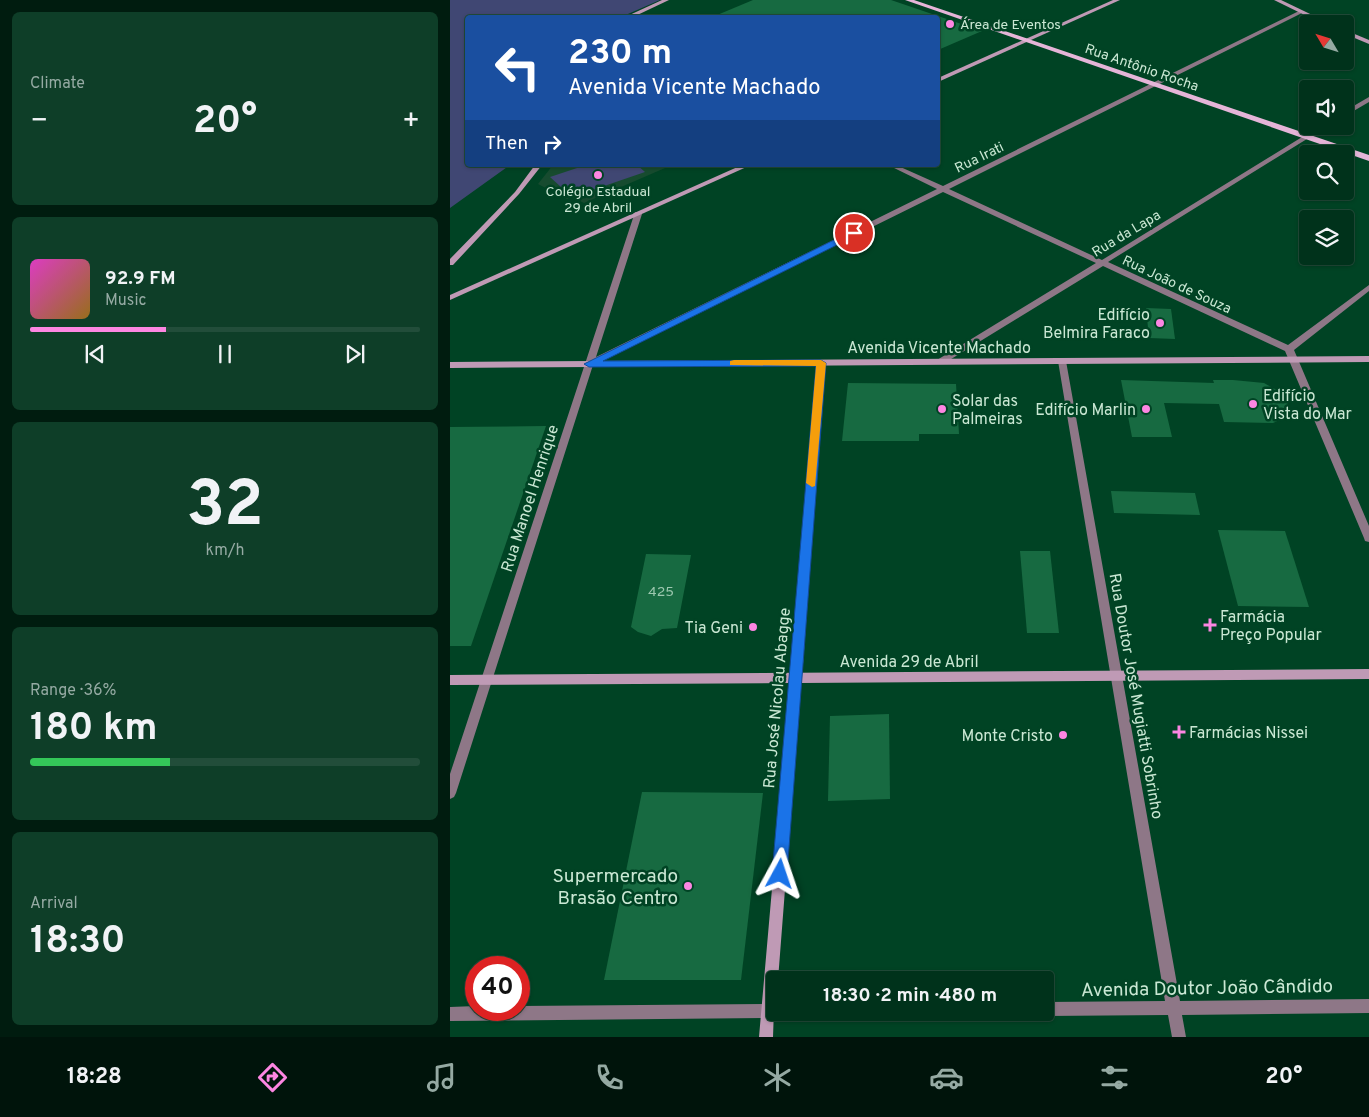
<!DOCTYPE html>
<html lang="en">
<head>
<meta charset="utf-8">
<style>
	body { margin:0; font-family:Overpass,sans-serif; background:#0e3e28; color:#f1f3f6; height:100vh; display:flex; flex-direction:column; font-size:19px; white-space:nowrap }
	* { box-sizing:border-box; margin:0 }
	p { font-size:16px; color:#95aaa3 }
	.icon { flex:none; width:28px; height:28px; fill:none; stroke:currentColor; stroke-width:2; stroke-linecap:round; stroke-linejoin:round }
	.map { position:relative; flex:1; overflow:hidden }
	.sheet { display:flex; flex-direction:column; gap:12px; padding:12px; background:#001c0f; width:450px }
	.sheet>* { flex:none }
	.top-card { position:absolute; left:15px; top:15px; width:475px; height:152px; border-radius:5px; box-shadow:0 1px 4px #0004,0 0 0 1px #224d3a; background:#1a4fa0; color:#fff; overflow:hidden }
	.needle { width:32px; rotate:308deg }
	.buttons { position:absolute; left:849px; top:15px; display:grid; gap:10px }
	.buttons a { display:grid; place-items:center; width:55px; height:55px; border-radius:5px; background:#00321b; box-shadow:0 1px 4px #0004,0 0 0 1px #224d3a; font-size:25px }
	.speed { position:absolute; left:15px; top:956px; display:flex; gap:10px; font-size:25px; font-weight:700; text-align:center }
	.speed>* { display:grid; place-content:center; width:65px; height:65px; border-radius:50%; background:#00321b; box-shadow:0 1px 4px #0004,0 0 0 1px #224d3a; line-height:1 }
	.speed .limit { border:8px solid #d22; background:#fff; color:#111 }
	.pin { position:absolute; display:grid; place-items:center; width:42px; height:42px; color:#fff; margin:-21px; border:2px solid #fff; border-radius:50%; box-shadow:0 1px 5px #0007 }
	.me { position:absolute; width:55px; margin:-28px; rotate:5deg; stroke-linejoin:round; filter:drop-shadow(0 0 4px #0008) }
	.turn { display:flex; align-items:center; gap:18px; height:105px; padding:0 20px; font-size:22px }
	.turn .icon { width:65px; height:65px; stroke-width:2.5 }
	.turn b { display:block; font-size:35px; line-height:42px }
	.then { display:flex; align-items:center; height:48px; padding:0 20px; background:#0003; gap:10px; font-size:19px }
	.big { font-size:38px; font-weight:700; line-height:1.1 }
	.sheet .card { flex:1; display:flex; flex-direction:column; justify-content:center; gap:8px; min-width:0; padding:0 18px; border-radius:8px; background:#0e3e28 }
	.sheet .dial { align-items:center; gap:0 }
	.dial b { font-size:65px; line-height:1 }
	.song { display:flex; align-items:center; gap:15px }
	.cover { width:60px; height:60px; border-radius:8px; background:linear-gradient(135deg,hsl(310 70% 55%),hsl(40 70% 35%)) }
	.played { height:5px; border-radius:2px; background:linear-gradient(90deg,#fd86e2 35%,#224d3a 35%) }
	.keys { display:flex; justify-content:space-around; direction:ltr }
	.heat { display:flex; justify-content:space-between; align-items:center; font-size:28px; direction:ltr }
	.charge { height:8px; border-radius:4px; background:linear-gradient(90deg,#34c759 36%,#224d3a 0) }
	.trip { position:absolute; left:316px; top:971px; width:288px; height:50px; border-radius:5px; background:#00321b; box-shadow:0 1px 4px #0004,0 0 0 1px #224d3a; font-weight:700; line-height:50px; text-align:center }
	.tabs { display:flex; height:80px; justify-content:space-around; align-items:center; background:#00140b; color:#95aaa3 }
	.tabs .icon { width:35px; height:35px }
	.tabs .selected { color:#fd86e2 }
	.tabs b { font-size:22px; color:#f1f3f6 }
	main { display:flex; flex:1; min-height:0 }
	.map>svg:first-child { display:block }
</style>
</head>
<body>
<main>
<section class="sheet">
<div class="card"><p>Climate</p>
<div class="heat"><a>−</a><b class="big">20°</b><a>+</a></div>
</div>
<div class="card">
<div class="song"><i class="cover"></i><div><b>92.9 FM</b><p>Music</p></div></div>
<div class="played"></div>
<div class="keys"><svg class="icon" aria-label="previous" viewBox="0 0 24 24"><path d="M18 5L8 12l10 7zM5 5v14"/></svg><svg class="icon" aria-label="pause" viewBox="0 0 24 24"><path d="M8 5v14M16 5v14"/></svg><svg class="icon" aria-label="next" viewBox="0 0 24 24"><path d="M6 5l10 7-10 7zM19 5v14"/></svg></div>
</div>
<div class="card dial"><b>32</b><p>km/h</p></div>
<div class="card"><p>Range · 36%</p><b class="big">180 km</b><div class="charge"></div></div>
<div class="card"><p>Arrival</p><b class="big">18:30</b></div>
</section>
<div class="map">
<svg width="919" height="1037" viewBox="0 0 919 1037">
	<rect width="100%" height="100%" fill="#004324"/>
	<path fill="#174b2f" d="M103,165H222L134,203L122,197L117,199L88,184Z"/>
	<g fill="#404773">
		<path d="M0,0H210L171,17L18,18V165H60L0,208Z"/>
		<path d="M136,165H187L195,172L122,197L100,177Z"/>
	</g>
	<g fill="#176a41">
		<path d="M303,0H441L485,15V18H260Z"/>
		<path d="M488,16L532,31L488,50Z"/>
		<path d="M696,308L721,309L725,339L699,338Z"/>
		<path d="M671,380L764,383L763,380H783L814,383L832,393L843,414L823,423L774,422L769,404L714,403L722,437H682Z"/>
		<path d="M398,383L506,384L509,434H469V441H392Z"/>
		<path d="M96,426L21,646H0V427Z"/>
		<path d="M661,491L745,493L750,515L664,513Z"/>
		<path d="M768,530L835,531L859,607L788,606Z"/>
		<path d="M570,551H600L609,633H577Z"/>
		<path d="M196,554L241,555L227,628L212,629L201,636L188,632L181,627Z"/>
		<path d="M439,714L440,799L378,801L380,716Z"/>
		<path d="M192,792L313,793L291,980H154Z"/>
	</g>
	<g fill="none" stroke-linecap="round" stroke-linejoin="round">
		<g fill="#8e7787" fill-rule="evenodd">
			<path d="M849,11L854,12L499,189L652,260L870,126H878L658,262L838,345L919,285V291L844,350L919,526V542L915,541L914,538L835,351L653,266L493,364H487L486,362L487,360L646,263L493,192L143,365L6,793L4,797L0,799V774L185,212L192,214L146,357L487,189L438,165H446L493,186Z"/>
			<path d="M919,97V102L895,116V111Z"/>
			<path d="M612,358L616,361L730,1001L919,999V1013L732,1015L736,1037H722L718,1015L595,1016L590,1014L589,1012H595V1002L715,1001L608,361Z"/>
			<path d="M371,360L375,363L352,678L350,681L346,683L342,681L340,678L367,363Z"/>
			<path d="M325,1004V1012H332L330,1016L325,1018L0,1021V1007L26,1006V1010H69V1006Z"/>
		</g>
		<g fill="#bf9ab5" fill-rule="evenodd">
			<path d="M212,0H219L181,18H173Z"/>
			<path d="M663,0H670L488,82V78Z"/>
			<path d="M824,0H831L881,24H873Z"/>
			<path d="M895,30L919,40V44L895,34Z"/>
			<path d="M85,165H92L69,194L3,265H0V259L65,192Z"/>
			<path d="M292,165H301L0,300V295Z"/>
			<path d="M919,356V362L0,368V362Z"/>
			<path d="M919,669V679L351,683L328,980H325L323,1037H309L340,683L0,685V675Z"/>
		</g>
		<path fill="#e5b5d8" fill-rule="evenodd" d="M455,0H464L919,155V161Z"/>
	</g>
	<path fill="#1a73e8" stroke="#114b97" d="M404,230L409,233L407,235L153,361L371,360L376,363L337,874L335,879L330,881L324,879L322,874L366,366L139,367L134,364Z"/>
	<path fill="#f59e0b" d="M284,360H371L376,363L365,486L362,487L356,483L366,366L280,365V361Z"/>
	<g fill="#fd86e2" stroke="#004324" stroke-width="2">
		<circle cx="500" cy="24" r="5"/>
		<circle cx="148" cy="175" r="5"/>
		<circle cx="710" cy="323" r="5"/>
		<circle cx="803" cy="404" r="5"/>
		<circle cx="492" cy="409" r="5"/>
		<circle cx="696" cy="409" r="5"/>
		<path d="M757.5 617.5h5v5h5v5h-5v5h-5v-5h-5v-5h5z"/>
		<circle cx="303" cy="627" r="5"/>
		<path d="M726.5 724.5h5v5h5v5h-5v5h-5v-5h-5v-5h5z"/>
		<circle cx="613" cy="735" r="5"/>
		<circle cx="238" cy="886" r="5"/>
	</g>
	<g text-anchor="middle" stroke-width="5" stroke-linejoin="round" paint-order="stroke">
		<g font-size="14" fill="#cae8d4" stroke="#004324" text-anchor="start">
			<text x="510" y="29">Área de Eventos</text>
			<text x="148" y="196" text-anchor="middle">Colégio Estadual<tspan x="148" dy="16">29 de Abril</tspan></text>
		</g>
		<g font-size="14" fill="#cae8d4" stroke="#004324">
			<text transform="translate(692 67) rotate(19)" y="5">Rua Antônio Rocha</text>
			<text transform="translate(529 157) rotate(-26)" y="5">Rua Irati</text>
			<text transform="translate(676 233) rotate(-31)" y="5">Rua da Lapa</text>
			<text transform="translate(727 284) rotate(25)" y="5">Rua João de Souza</text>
		</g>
		<g font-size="14" fill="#9dc8af">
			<text x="211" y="596">425</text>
		</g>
		<g font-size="16" fill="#cae8d4" stroke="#004324" text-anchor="end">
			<text x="700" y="320">Edifício<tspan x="700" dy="18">Belmira Faraco</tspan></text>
			<text x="813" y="401" text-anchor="start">Edifício<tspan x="813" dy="18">Vista do Mar</tspan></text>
			<text x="502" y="406" text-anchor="start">Solar das<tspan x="502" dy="18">Palmeiras</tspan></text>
			<text x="686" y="415">Edifício Marlin</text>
			<text x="770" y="622" text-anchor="start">Farmácia<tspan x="770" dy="18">Preço Popular</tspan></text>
			<text x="293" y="633">Tia Geni</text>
			<text x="739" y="738" text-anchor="start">Farmácias Nissei</text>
			<text x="603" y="741">Monte Cristo</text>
		</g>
		<g font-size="16" fill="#cae8d4" stroke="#004324">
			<text x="489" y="353">Avenida Vicente Machado</text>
			<text transform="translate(79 498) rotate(-72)" y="6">Rua Manoel Henrique</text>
			<text x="459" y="667">Avenida 29 de Abril</text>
			<text transform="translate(687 696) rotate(80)" y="6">Rua Doutor José Mugiatti Sobrinho</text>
			<text transform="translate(326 698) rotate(-85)" y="6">Rua José Nicolau Abagge</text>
		</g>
		<g font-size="19" fill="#cae8d4" stroke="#004324" text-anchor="end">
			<text x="228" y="882">Supermercado<tspan x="228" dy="22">Brasão Centro</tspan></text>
		</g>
		<g font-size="19" fill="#cae8d4" stroke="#004324">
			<text transform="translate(757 987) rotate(-1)" y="7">Avenida Doutor João Cândido</text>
		</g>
	</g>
</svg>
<div class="buttons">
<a><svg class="needle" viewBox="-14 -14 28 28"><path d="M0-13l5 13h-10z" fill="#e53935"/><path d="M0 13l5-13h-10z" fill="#95aaa3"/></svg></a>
<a><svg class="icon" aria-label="sound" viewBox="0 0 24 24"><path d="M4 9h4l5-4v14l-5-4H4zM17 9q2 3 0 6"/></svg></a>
<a><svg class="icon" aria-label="search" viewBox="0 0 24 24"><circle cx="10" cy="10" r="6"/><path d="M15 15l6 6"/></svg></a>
<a><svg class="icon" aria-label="layers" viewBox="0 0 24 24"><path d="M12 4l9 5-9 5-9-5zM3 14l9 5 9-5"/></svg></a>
</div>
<div class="speed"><div class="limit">40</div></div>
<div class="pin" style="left:404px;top:233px;background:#d93025"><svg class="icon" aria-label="arrive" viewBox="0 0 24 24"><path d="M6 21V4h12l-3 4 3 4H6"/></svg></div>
<svg class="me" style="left:330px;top:874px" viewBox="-20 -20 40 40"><path d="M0-17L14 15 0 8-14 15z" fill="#1a73e8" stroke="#fff" stroke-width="4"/></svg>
<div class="trip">18:30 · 2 min · 480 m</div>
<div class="top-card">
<div class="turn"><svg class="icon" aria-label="left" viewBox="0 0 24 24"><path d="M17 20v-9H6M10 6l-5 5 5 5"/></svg><div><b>230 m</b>Avenida Vicente Machado</div></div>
<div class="then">Then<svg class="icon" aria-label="right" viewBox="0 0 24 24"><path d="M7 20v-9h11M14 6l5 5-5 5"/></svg></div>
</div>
</div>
</main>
<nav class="tabs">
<b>18:28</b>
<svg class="icon selected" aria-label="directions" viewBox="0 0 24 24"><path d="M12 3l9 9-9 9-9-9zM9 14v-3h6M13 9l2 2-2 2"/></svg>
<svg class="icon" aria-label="music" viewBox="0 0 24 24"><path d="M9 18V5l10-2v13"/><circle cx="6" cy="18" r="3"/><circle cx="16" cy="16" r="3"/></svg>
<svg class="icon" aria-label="phone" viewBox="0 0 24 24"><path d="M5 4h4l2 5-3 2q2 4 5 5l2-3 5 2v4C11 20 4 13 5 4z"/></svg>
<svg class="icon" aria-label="climate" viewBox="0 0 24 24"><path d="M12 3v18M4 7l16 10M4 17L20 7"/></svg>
<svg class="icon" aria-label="car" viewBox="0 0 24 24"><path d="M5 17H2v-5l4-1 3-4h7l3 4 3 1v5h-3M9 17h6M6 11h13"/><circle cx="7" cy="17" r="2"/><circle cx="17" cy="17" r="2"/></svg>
<svg class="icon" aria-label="filters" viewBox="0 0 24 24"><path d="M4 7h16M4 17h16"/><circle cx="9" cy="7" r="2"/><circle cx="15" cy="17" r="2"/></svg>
<b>20°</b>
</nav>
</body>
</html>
